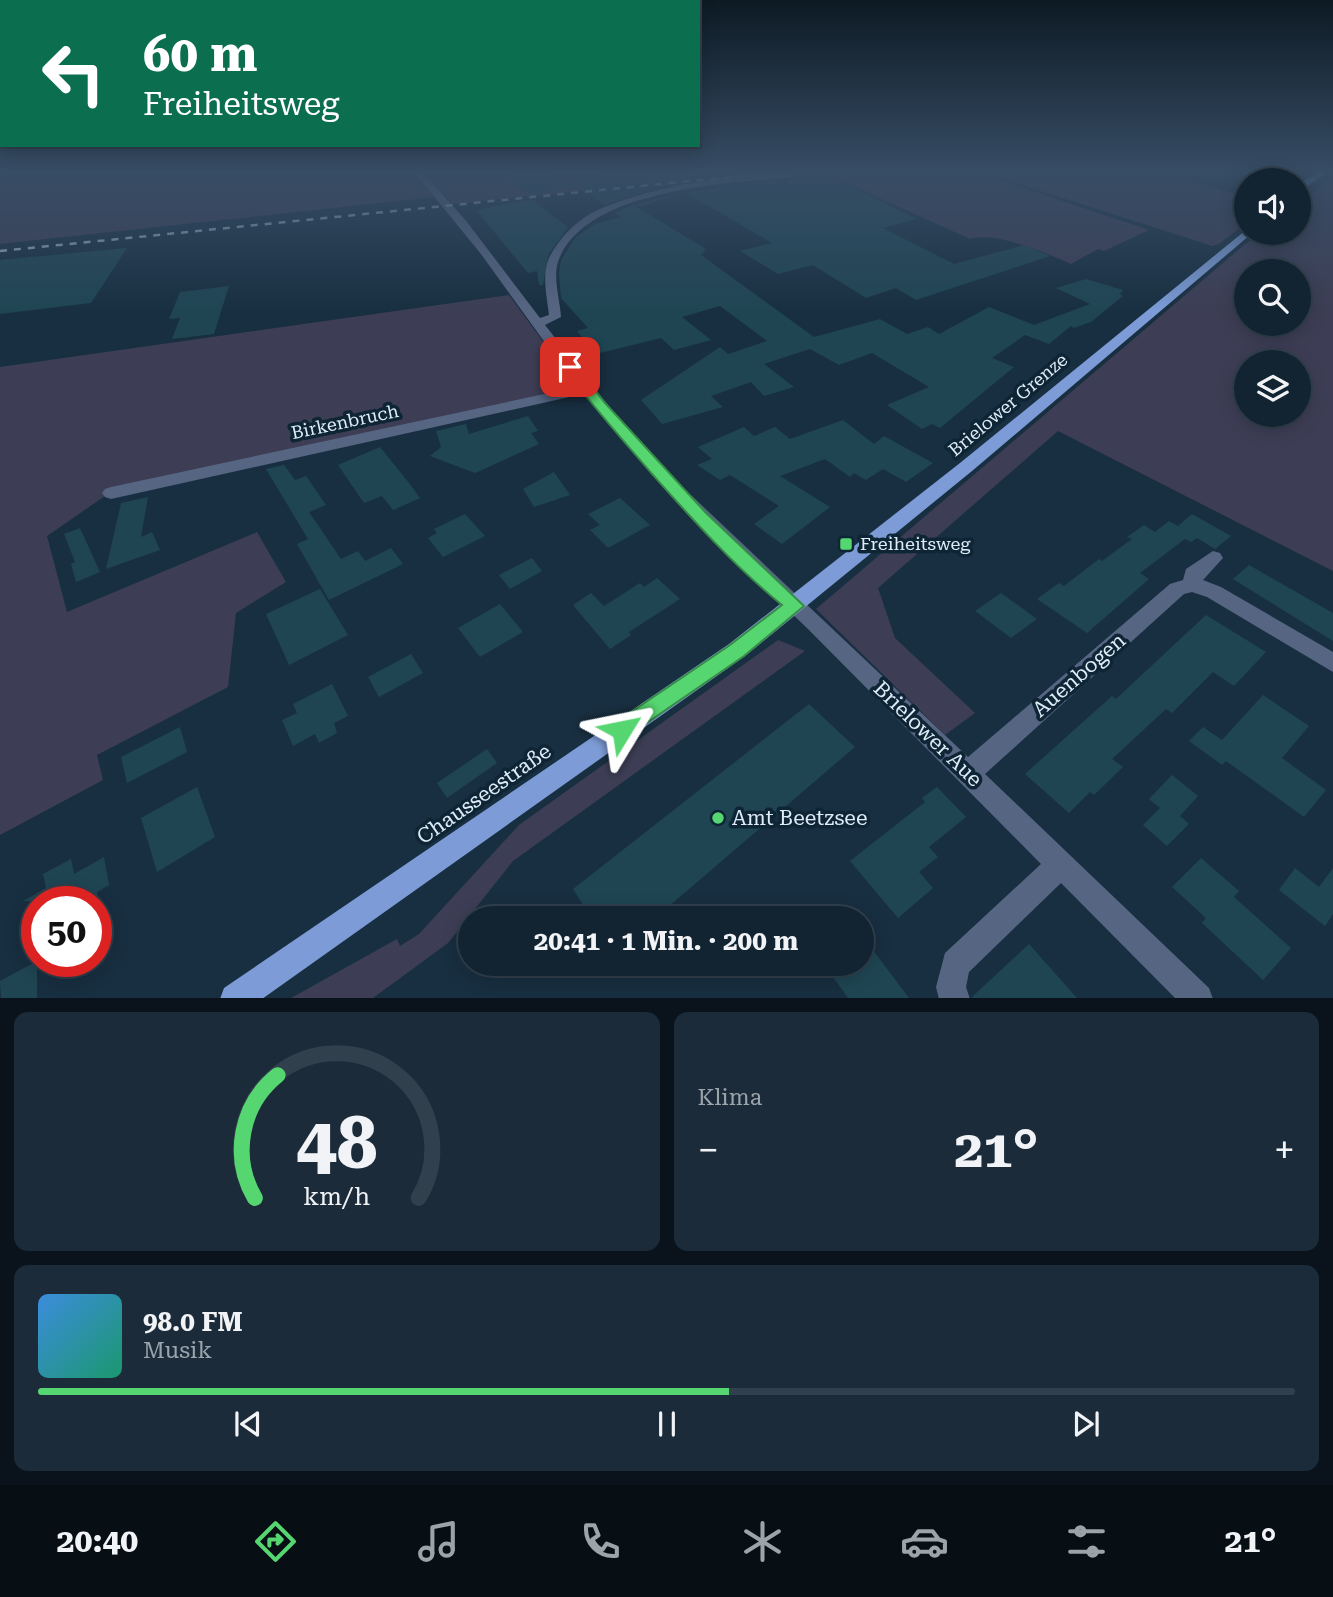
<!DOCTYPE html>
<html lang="de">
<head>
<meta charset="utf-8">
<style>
	body { margin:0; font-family:"Roboto Serif",serif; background:#1b2b39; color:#f1f3f6; height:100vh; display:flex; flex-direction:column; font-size:26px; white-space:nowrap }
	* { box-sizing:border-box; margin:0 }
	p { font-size:23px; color:#9ca4ab }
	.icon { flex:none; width:38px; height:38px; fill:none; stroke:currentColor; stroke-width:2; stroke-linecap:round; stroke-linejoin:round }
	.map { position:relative; height:998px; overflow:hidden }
	.panel { display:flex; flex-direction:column; gap:14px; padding:14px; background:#0a131b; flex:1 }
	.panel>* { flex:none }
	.hud { position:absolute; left:0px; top:0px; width:700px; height:147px; box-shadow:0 4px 18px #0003,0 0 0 2px #31404d; background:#0b6e4f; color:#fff; overflow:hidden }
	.fabs { position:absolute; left:1234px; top:168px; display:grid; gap:14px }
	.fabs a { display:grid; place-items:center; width:77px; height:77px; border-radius:50%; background:#122331; box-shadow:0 4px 18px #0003,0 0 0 2px #31404d; font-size:35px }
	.speed { position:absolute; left:21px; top:886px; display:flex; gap:14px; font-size:35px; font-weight:700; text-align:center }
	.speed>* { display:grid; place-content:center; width:91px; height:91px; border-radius:50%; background:#122331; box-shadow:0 4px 18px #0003,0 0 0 2px #31404d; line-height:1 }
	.speed .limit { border:10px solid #d22; background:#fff; color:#111 }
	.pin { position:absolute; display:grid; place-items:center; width:60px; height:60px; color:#fff; margin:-30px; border-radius:14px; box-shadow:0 4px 10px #0006 }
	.me { position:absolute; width:77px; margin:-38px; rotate:55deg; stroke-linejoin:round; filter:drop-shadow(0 0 5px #0008) }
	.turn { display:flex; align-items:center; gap:24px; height:147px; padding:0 28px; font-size:32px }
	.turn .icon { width:91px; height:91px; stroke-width:2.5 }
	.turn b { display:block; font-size:49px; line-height:60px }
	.big { font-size:52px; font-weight:700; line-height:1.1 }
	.panel .widget { flex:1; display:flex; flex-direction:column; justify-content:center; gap:10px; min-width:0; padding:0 24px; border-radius:14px; background:#1b2b39 }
	.panel .dial { align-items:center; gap:0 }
	.dial svg { height:182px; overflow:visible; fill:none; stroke:#31404d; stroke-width:7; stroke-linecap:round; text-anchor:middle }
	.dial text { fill:#f1f3f6; stroke:none }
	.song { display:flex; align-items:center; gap:21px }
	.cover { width:84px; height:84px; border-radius:10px; background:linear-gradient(135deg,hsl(210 70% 55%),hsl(160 70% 35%)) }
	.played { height:7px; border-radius:4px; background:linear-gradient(90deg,#56d671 55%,#31404d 55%) }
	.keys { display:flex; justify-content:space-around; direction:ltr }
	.heat { display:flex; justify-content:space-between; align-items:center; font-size:38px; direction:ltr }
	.panel .tiles { flex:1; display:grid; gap:14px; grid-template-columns:1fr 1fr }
	.widget:last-child { grid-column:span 2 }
	.trip { position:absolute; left:458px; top:906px; width:416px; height:70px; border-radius:35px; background:#122331; box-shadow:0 4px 18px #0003,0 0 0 2px #31404d; font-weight:700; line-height:70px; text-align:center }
	.tab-bar { display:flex; height:112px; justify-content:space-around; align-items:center; background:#070e14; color:#9ca4ab }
	.tab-bar .icon { width:49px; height:49px }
	.tab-bar .selected { color:#56d671 }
	.tab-bar b { font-size:32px; color:#f1f3f6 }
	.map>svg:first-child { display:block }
</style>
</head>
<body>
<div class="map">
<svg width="1333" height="999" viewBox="0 0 1333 999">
	<rect width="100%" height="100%" fill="#182f41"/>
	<g fill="#3d3e55" fill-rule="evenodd">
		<path d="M0,172H411L435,197L0,244Z"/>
		<path d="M423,172H760L453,204Z"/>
		<path d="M822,172H975L1149,230L1104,251L1098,249L1071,264C1046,253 996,231 970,239Z"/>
		<path d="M983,172H1161L1246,197V223L1219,244L1212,246Z"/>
		<path d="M1333,176V571L1058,431L878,588L895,638L975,713L945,735L816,609L1244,245L1259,233H1298L1299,203ZM1246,271H1298V324H1246ZM1246,362H1298V415H1246Z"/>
		<path d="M509,295L577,388L115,489L47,536L67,612L257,532L286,582L236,613L228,687L97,755L103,780L0,835V367Z"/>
		<path d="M778,640L805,651L513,861L448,943L373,998H291L397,939L400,946L419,934L519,825Z"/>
	</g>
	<g fill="#1f4553">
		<path d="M528,172H549L574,185L532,195L503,177Z"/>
		<path d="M614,172H745L660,187L604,205L573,180Z"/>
		<path d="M821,172L917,219L883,228L954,264L1024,245L1050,256L916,300L896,288L866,298L813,265L778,274L740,251L772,243L686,193L637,207L706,249L701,255L814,337L880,319L907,334L928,327L939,334L989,307L1034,325L1090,304L1056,288L1086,279L1123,290L1120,294L1123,296L1091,322L1074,328L1071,326L1049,344L1025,335L992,358L1014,367L940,428L932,424L922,429L887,405L929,387L872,353L839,365L810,349L764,364L794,387L764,396L751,382L711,396L723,407L662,424L641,400L720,347L728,354L767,341L720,306L682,317L711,340L674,350L661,338L596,354L577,331L588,328L561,298L559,273L561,260L576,237L595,224L620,217L615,213L629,206L663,197L733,185L774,181L787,188L788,180Z"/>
		<path d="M532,199L568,227L548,255L543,285H539L537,271L528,273L476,210Z"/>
		<path d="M127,248L91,303L0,314V260Z"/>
		<path d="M229,286L214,334L172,339L180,318L169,319L180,292Z"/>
		<path d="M528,416L538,431L531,433L539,444L475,473L430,456L441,447L436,431L466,424L469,434Z"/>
		<path d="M843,420L874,444L884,436L933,463L906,482L883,469L866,480L854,473L850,477L825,459L780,476L830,507L782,544L754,524L779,506L730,475L720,480L697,465L712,459L698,447L744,427L754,436L775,427L790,439Z"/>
		<path d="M380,447L409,483L420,498L393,510L382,496L364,503L338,465Z"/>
		<path d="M284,465L295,480L306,476L326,505L309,512L341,559L358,551L365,561L391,548L403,564L329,600L297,544L308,539L266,469Z"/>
		<path d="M554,472L570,495L534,507L523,489Z"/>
		<path d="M148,497L141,537L152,532L160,550L106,569L121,503Z"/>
		<path d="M620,498L650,525L608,548L590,530L600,525L588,514Z"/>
		<path d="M465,514L485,536L443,557L428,538L437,533L434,529Z"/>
		<path d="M1192,514L1231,536L1215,549L1197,538L1191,542L1185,539L1140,573L1149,579L1087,633L1037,599L1059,583L1064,586L1099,559L1102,561L1132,539L1127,537L1144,525L1155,532L1169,521L1178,526Z"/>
		<path d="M80,528L100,572L76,582L71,564L75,562L64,534Z"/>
		<path d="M532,558L542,571L510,589L499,575Z"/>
		<path d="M1249,565L1333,613V641L1233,579Z"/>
		<path d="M657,578L680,599L629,632L631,635L610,649L573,605L591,593L604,606L640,583L644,587Z"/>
		<path d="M320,589L348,635L289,665L266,614Z"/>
		<path d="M1001,593L1037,619L1011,638L975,611Z"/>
		<path d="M500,604L523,632L480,657L458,628Z"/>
		<path d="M1206,615L1266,652L1234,686L1213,672L1172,713L1166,709L1112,759L1123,767L1094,795L1090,792L1069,813L1025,774L1112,696L1116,699Z"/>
		<path d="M411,654L423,673L379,697L368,677Z"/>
		<path d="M332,684L348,716L334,723L337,733L319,743L315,734L293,746L282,720L297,713L293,704Z"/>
		<path d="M1263,695L1309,726L1282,758L1326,790L1304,817L1226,761L1222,765L1189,741L1203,727L1222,740Z"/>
		<path d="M809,704L855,747L654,919H592L573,889Z"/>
		<path d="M180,727L187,752L127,783L121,757Z"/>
		<path d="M487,749L497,763L447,798L437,783Z"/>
		<path d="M1172,775L1198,796L1180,816L1189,824L1167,846L1143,825L1160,808L1149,799Z"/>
		<path d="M197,787L215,837L157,872L141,818Z"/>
		<path d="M937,787L966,817L929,847L938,857L919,872L933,888L898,918L850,861L925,802L922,798Z"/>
		<path d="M104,857L109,885L97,892L98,901H23L46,888L43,874L71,859L74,874Z"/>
		<path d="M1201,858L1239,891L1234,897L1291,948L1263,980L1202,923L1206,918L1172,887Z"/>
		<path d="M1295,868L1319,887L1333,868V914L1325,926L1279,890Z"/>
		<path d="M863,937L909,998H848L824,964H863Z"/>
		<path d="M1029,944L1077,998H972V997Z"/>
		<path d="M37,961V998H1L0,981Z"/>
	</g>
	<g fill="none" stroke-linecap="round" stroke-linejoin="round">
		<path fill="#566582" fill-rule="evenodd" d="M414,172H423L467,222L540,318L549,315C547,297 541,273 550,256C559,239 573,224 590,214C633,190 746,169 795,172L792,177C729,183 587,189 559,259C552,276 560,299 561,317L545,325L619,419L674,479L968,757L1170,584L1183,580L1186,569L1213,551L1220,553L1223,558L1203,580L1221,587L1333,652V672L1207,597L1192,592L1184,594L985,774L1209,988L1213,999H1176L1061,883L969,972L966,987L970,999H939L936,987L945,953L1041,864L808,629L690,517L583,394L111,499L105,497L102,493L105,489L111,487L577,387L481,254Z"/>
		<g fill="#7d9cd7" fill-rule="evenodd">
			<path d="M1318,172H1327L1298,193V185Z"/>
			<path d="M1246,230V233H1251L1250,235L972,471L745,656L262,999H220L224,988L729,644L960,463Z"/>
		</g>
		<path stroke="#98a9b7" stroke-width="2.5" stroke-dasharray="7 7" stroke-linecap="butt" d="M0,251L779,172"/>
	</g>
	<linearGradient id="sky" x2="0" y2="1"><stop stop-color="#0d1a24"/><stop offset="0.55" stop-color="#374d65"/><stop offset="1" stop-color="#374d65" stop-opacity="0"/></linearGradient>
	<rect width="1333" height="312" fill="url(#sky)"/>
	<path fill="#56d671" stroke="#388b49" stroke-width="2" d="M566,364H575L605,403L706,513L804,606L744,656L622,740L615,737L612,730L615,723L730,645L782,605C734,566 694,521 653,475C623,440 591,405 564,367Z"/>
	<g fill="#56d671" stroke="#0e2536" stroke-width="2.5">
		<rect x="839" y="537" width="14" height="14" rx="3.5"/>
		<circle cx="718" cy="818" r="7"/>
	</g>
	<g text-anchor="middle" stroke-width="7" stroke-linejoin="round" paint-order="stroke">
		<g font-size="18" fill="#deecf8" stroke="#0e2536">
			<text transform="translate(1008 405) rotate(-40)" y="6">Brielower Grenze</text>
			<text transform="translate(345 422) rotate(-12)" y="6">Birkenbruch</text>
		</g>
		<g font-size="18" fill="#deecf8" stroke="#0e2536" text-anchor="start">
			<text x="860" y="550">Freiheitsweg</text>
		</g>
		<g font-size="21" fill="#deecf8" stroke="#0e2536">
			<text transform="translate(1079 675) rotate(-41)" y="7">Auenbogen</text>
			<text transform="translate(928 734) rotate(44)" y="7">Brielower Aue</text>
			<text transform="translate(484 794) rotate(-35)" y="7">Chausseestraße</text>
		</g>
		<g font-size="21" fill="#deecf8" stroke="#0e2536" text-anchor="start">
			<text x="732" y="825">Amt Beetzsee</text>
		</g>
	</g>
</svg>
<div class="fabs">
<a><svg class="icon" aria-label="sound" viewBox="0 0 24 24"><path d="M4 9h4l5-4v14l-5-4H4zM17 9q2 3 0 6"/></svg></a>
<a><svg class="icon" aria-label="search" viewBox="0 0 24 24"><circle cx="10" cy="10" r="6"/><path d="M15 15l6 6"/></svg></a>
<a><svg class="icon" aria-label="layers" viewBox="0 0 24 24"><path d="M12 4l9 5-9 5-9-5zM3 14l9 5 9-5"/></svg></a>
</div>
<div class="speed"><div class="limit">50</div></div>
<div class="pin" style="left:570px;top:367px;background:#d93025"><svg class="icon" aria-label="arrive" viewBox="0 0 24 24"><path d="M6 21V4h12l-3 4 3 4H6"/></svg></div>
<svg class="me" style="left:622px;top:730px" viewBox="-20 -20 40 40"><path d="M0-17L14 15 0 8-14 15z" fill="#56d671" stroke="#fff" stroke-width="4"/></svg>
<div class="trip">20:41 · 1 Min. · 200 m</div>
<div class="hud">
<div class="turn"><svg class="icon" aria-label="left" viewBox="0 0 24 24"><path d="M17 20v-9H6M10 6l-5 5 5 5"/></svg><div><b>60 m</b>Freiheitsweg</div></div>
</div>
</div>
<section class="panel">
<div class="tiles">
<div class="widget dial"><svg viewBox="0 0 100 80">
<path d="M14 69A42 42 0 1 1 86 69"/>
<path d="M14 69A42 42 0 0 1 24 15" stroke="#56d671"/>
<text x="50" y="56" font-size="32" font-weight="700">48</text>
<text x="50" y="72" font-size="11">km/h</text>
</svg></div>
<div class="widget"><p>Klima</p>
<div class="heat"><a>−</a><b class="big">21°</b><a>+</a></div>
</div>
<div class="widget">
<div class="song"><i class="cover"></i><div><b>98.0 FM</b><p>Musik</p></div></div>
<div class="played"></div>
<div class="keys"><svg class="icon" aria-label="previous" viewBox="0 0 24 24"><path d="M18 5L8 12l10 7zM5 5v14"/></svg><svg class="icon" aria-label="pause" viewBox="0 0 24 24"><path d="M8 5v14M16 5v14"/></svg><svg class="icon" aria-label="next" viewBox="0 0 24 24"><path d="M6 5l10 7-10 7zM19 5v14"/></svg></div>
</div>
</div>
</section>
<nav class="tab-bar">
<b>20:40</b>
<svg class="icon selected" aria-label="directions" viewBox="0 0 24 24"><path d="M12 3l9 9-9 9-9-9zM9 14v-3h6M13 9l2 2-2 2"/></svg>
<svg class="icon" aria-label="music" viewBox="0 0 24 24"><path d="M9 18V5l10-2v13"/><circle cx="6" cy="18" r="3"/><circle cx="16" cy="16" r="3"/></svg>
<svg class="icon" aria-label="phone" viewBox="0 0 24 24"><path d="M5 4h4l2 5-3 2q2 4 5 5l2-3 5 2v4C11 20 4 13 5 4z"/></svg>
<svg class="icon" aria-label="climate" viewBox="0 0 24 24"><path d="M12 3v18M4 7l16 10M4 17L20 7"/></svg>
<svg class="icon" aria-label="car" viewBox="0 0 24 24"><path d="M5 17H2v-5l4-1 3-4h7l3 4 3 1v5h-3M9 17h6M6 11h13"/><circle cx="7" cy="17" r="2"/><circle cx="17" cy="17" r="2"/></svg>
<svg class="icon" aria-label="filters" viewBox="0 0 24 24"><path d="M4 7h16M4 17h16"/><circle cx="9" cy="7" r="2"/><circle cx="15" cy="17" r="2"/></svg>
<b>21°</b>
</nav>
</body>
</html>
